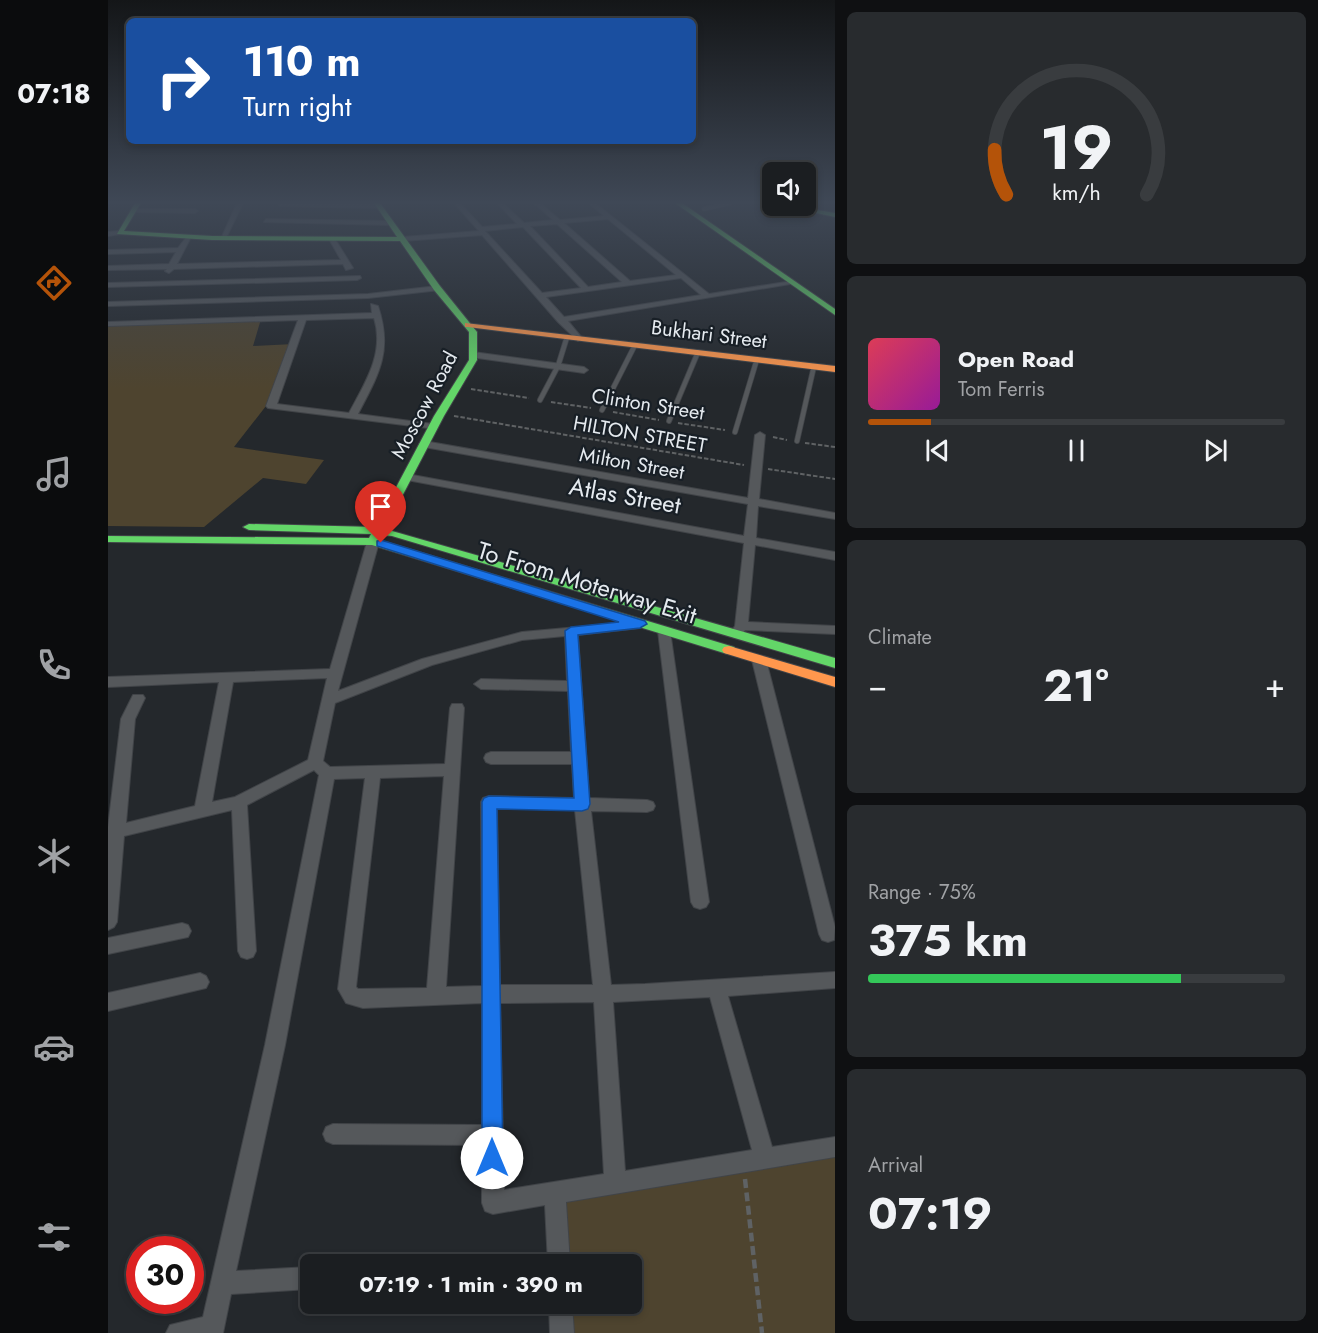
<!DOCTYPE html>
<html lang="en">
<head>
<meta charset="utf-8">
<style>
	body { margin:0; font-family:Jost,sans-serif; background:#282b2e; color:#f1f3f6; height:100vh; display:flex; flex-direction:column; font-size:22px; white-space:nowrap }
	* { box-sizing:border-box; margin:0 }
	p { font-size:20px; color:#a0a2a5 }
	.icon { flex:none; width:33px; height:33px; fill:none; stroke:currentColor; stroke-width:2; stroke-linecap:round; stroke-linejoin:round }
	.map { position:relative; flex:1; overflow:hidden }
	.panel { display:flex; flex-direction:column; gap:12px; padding:12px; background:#0f1012; width:483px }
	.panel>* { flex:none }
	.hud { position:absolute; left:18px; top:18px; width:570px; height:126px; border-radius:9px; box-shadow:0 3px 9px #0003,0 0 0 2px #393c3f; background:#1a4fa0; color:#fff; overflow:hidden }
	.fabs { position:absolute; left:654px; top:162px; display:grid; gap:12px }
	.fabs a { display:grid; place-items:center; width:54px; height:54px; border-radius:9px; background:#1b1e21; box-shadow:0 3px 9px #0003,0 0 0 2px #393c3f; font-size:30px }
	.speed { position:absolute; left:18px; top:1236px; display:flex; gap:12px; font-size:30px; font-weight:700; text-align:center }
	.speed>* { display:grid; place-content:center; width:78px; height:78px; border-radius:50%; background:#1b1e21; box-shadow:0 3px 9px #0003,0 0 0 2px #393c3f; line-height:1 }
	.speed .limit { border:9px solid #d22; background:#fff; color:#111 }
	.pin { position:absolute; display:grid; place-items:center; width:51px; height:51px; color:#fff; margin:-62px -26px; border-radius:50% 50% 50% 0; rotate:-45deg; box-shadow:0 0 6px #0007 }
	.pin .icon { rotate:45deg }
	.me { position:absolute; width:66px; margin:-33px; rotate:0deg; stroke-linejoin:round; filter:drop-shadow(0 0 4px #0008) }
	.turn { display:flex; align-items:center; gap:21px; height:126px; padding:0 18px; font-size:27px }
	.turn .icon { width:78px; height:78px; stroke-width:2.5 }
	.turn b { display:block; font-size:42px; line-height:51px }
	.big { font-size:45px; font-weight:700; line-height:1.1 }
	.panel .widget { flex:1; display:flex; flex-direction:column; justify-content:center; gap:9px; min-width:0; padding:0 21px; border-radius:9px; background:#282b2e }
	.panel .dial { align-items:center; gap:0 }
	.dial svg { height:156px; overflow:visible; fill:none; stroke:#393c3f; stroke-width:7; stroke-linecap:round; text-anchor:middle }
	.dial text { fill:#f1f3f6; stroke:none }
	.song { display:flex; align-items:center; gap:18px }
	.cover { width:72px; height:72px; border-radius:9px; background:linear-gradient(135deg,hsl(350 70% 55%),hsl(300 70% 35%)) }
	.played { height:6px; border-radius:3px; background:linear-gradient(90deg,#b45309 15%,#393c3f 15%) }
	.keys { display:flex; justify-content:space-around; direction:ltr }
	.heat { display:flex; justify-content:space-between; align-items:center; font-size:33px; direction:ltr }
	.charge { height:9px; border-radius:4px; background:linear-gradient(90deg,#34c759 75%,#393c3f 0) }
	.trip { position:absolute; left:192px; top:1254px; width:342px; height:60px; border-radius:9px; background:#1b1e21; box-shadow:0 3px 9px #0003,0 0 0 2px #393c3f; font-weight:700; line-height:60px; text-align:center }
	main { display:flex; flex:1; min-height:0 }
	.menu { display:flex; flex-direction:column; width:108px; justify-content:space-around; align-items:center; background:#0b0c0d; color:#a0a2a5 }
	.menu .icon { width:42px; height:42px }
	.menu .selected { color:#b45309 }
	.menu b { font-size:27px; color:#f1f3f6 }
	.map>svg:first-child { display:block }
</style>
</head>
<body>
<main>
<nav class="menu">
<b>07:18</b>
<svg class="icon selected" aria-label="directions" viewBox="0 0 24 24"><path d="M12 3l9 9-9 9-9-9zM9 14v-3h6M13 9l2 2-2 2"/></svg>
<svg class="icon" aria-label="music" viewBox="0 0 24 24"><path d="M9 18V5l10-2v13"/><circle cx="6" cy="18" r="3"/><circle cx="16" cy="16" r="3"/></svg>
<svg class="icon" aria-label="phone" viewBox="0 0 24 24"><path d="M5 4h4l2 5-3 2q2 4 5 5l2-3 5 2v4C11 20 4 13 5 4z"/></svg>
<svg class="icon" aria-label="climate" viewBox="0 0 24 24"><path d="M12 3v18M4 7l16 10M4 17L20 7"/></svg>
<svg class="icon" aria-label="car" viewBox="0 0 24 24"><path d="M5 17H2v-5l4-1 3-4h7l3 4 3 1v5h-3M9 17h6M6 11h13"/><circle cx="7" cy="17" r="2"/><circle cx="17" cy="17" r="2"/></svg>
<svg class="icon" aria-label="filters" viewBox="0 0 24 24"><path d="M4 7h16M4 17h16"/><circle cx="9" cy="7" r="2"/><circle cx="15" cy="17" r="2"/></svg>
</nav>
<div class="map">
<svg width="727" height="1333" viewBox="0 0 727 1333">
	<rect width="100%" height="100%" fill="#24282c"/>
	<g fill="#4e442f">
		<path d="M153,319L145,346L186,344L163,406H158L126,447L216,460L198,484L155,478L96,527L0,526V324Z"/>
		<path d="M727,1147V1333H455L453,1304H524V1264H451L447,1193Z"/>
	</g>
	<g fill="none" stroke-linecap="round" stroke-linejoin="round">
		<defs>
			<path id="lane-far1" d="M596,209L622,203"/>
			<g id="lane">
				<path d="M432,400L450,366L459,337"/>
				<path d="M494,410L527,345"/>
				<path d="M561,421L590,352"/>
				<path d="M627,432L649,359"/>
				<path d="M689,441L706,366"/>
			</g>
			<g id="street">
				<path d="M129,203H135L118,238L113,239Z"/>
				<path d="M170,203L271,204L274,206L271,208L172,206Z"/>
				<path d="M346,203H352L374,227L409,224L389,203H395L416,223L445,220L426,203H432L452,220L496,216L481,203H487L601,294L684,281L688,283L460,321L474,338L470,341L450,322L374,235L295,241L292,239L295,237L371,231ZM500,219L568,275L522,281L456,223ZM449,224L514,282L480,287L422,226ZM415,227L473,288L434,293L377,231ZM573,278L593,295L456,317L438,297Z"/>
				<path d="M24,209H87L90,211L87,213L22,212Z"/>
				<path d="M158,219L283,221L286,223L283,225L156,222Z"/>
				<path d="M11,231L13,234L0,236V232Z"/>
				<path d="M80,235L83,237L69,264L233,260L221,239L224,237L227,239L245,268L238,270L235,264L66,269L61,273L57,271L59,269L0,270V266L61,264L68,252L0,254V250L70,248Z"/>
				<path d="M252,276L253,278L249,280L0,287V283Z"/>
				<path d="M329,286H332V290L260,298L0,306V302L260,294Z"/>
				<path d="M263,304L270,306C285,351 271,374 250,414L325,424L328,425V429L160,408L158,406L190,320L0,326V322L264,313ZM266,318C277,353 257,383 241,413L169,404L198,320Z"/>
				<path d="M365,352L476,367L480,370L476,373L362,357V353Z"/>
				<path d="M652,432L657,435L651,499L727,513V519L650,506L648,538L727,552V560L647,545L640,622L727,626V634L637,630L633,636H623L622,633L627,626L636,543L299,480L294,477L299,474L636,536L640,504L316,447L311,444L316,441L640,498L647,435Z"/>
				<path d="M265,539L271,542L230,691L314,659L414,632L537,621L538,624L532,628L470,635L481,798L539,800L545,802L547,806L545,810L539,812L483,811L503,985L537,984L727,972V988L620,996L664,1147L727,1137V1157L458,1202L462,1264H440L437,1205L385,1214L377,1211L374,1203V1145L225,1144L218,1141L215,1134L218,1127L225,1124L374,1125V1003L255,1008L238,1003L230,989L257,778L226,779L177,1045L128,1271L202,1267V1289L123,1294L115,1333H58L62,1325L95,1317L157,1045L211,775L206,770L139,805L148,951L145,957L139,959L133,957L130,951L124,810L16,836L9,922L6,927L0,930V827L13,719L25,695H35L37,698L27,719L18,823L87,806L111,682L0,687V677L222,669L259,542ZM457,636L459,681L373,679L366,684L373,689L460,691L463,752H383L378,754L376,758L378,762L383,764H464L466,798L381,796L375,798L373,802L374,986L338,987L356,708L354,704H344L342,708L337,764L222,767L215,761L227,703L324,665L414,640ZM219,678L200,760L127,797L104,802L125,682ZM336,776L319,988L250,989L248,987L272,778ZM389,808L467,810L485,985H392ZM602,997L644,1150L517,1171L505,1002ZM486,1002L496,1174L396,1190L392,1003Z"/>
				<path d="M556,627L562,631L601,902L598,907L592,909L586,907L583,902L550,631Z"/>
				<path d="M651,655L658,660L727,927L726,940L720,942L714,940L711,934L644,660Z"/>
				<path d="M74,923L80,925L83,931L80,937L0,954V938Z"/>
				<path d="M92,973L98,976L101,982L98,988L0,1011V993Z"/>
				<path d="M441,1304H464L466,1333H442Z"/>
			</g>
			<g id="fast">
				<path d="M27,203H33L16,231L104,236L289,237L266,203H272L332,286L369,332V360L336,416L277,529L727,658V668L284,536L274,535L271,540L626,647L628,650L621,654L616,653L264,545L0,542V536L261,538L263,534L141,530L135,527L141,524L267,527L326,416L361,360V332L326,290L292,241L104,240L9,234Z"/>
				<path d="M567,203H574L727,309V315Z"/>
				<path d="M675,206H686L727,213V217Z"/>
			</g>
			<g id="slow">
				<path d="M357,323L727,366V372L360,327H357Z"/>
				<path d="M621,646L727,677V687L616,653L614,650L616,647Z"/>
			</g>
		</defs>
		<use href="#lane-far1" stroke="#414448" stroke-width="5"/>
		<use href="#lane" stroke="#414448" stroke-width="6"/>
		<use href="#street" stroke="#414448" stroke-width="2"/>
		<use href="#fast" stroke="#414448" stroke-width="2"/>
		<use href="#slow" stroke="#414448" stroke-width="2"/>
		<g stroke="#5f6264" stroke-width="2" stroke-dasharray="4.5 2" stroke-linecap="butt">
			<path d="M363,389L421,398"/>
			<path d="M443,402L483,408"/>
			<path d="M505,412L551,420"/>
			<path d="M346,416L636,465"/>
			<path d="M570,423L617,430"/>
			<path d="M665,437L679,440"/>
			<path d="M697,443L727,447"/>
			<path d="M660,469L727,479"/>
		</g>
		<path stroke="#5f6264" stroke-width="4.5" stroke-dasharray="9 4.5" stroke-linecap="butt" d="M637,1179L654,1333"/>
		<use href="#lane-far1" stroke="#55585b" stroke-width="4"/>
		<use href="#lane" stroke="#55585b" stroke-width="4.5"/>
		<use href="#street" fill="#55585b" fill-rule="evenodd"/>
		<use href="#fast" fill="#63d668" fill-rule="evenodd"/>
		<use href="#slow" fill="#ff974d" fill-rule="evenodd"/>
	</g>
	<linearGradient id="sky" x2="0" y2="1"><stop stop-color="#141618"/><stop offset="0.52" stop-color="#3f4856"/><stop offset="1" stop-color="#3f4856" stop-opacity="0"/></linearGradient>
	<rect width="727" height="389" fill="url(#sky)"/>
	<path fill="#1a73e8" stroke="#114b97" stroke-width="1.5" d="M273,540L537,621L539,624L532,628L470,635L482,804L480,809L474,811L389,809L395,1158L392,1165L384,1169L377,1165L374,1158V802L376,798L381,796L466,798L457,631L463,627L511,622L269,546V541Z"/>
	<g text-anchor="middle" stroke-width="4.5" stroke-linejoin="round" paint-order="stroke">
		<g font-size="20" fill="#e5eaef" stroke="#181f26">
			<text transform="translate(601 334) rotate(7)" y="7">Bukhari Street</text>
			<text transform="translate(540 404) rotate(9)" y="7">Clinton Street</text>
			<text transform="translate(316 405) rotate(-62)" y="7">Moscow Road</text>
			<text transform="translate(532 434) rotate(10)" y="7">HILTON STREET</text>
			<text transform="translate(524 463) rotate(10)" y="7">Milton Street</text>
		</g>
		<g font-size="24" fill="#e5eaef" stroke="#181f26">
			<text transform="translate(517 496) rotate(10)" y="8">Atlas Street</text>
			<text transform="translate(479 583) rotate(17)" y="8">To From Moterway Exit</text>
		</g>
	</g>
</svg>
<div class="fabs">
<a><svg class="icon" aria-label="sound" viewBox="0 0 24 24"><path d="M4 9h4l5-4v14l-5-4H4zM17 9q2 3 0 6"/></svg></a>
</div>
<div class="speed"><div class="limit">30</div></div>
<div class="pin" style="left:273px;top:543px;background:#d93025"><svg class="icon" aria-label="arrive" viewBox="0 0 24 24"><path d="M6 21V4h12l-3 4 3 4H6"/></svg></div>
<svg class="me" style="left:384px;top:1158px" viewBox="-20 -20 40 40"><circle r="19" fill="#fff"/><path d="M0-13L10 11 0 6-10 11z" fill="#1a73e8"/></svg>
<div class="trip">07:19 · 1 min · 390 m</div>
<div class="hud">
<div class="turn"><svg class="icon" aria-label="right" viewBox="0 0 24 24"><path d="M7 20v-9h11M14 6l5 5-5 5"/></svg><div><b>110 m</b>Turn right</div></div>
</div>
</div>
<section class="panel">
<div class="widget dial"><svg viewBox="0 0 100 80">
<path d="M14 69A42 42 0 1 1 86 69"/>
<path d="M14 69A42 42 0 0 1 8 46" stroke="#b45309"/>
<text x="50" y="56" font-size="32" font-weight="700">19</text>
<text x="50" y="72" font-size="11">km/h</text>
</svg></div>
<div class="widget">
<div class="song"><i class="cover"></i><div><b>Open Road</b><p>Tom Ferris</p></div></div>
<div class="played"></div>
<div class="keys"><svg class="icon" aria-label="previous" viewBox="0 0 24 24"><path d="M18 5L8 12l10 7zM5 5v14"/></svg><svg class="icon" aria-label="pause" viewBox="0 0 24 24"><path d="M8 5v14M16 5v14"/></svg><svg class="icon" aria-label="next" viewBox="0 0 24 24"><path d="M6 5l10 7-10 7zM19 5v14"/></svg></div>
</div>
<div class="widget"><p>Climate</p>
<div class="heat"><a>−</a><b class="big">21°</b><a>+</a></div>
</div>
<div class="widget"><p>Range · 75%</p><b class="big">375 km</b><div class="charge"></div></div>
<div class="widget"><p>Arrival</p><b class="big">07:19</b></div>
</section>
</main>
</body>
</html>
